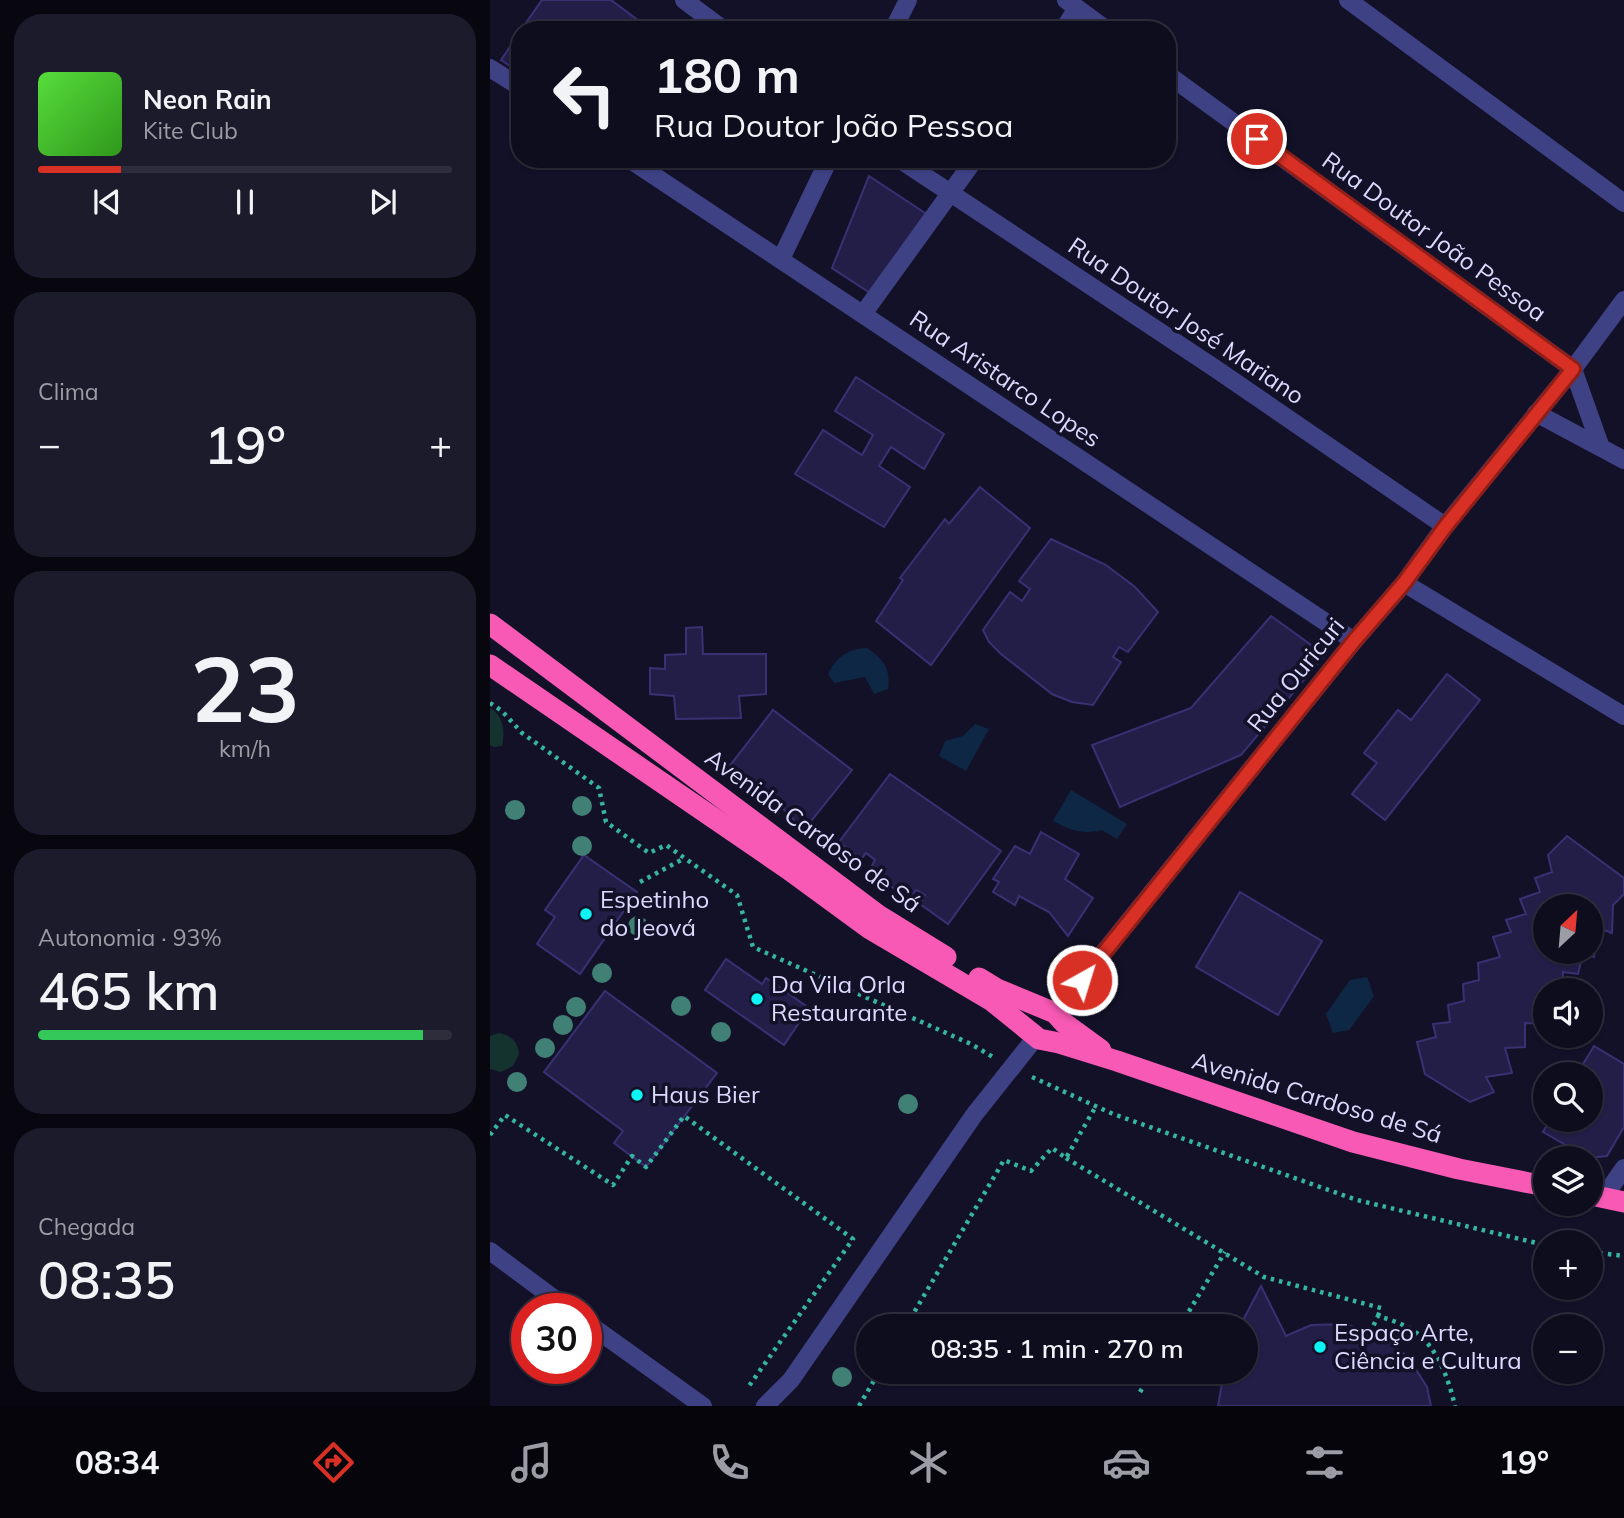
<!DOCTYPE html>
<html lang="pt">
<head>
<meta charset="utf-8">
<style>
	body { margin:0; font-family:Mulish,sans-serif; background:#1c1b2b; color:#f1f3f6; height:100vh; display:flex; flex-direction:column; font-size:26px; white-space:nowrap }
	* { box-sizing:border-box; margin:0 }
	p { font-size:23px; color:#9b9ca4 }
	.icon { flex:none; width:38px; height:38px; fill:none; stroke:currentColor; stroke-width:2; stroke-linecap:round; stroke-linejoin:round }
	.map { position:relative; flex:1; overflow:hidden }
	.sheet { display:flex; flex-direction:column; gap:14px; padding:14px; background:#080710; width:490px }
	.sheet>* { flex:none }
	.hud { position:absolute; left:21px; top:21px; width:665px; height:147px; border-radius:28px; box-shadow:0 2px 5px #0004,0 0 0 2px #2e2d3c; background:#0e0d1e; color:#f1f3f6; overflow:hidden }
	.needle { width:46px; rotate:26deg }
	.buttons { position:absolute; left:1043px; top:894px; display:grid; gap:14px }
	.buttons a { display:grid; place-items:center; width:70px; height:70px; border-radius:50%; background:#0e0d1e; box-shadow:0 2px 5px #0004,0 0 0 2px #2e2d3c; font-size:35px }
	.speed { position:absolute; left:21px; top:1293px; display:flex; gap:14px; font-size:35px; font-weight:700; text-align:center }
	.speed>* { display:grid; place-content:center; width:91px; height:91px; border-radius:50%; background:#0e0d1e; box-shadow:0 2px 5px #0004,0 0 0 2px #2e2d3c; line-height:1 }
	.speed .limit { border:10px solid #d22; background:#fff; color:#111 }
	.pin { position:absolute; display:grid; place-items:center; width:60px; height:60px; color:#fff; margin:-30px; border:4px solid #fff; border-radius:50%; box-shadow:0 2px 7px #0007 }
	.me { position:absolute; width:77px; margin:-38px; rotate:39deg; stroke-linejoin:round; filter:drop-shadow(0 0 5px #0008) }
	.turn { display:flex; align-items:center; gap:24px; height:147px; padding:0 28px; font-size:32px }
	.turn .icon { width:91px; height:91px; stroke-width:2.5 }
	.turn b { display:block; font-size:49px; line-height:60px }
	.big { font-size:52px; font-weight:600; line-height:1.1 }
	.sheet .widget { flex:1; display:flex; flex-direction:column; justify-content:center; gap:10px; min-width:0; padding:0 24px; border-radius:28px; background:#1c1b2b }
	.sheet .dial { align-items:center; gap:0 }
	.dial b { font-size:91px; line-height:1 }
	.song { display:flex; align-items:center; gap:21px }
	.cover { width:84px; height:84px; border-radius:10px; background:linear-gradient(135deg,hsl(110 70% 55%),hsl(110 70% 35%)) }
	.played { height:7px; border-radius:4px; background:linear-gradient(90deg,#d93025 20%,#2e2d3c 20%) }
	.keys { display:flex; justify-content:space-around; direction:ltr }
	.heat { display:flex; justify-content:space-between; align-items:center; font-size:38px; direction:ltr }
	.charge { height:10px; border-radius:5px; background:linear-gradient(90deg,#34c759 93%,#2e2d3c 0) }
	.trip { position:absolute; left:366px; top:1314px; width:402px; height:70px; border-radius:35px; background:#0e0d1e; box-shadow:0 2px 5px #0004,0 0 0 2px #2e2d3c; font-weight:600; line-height:70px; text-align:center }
	.tab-bar { display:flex; height:112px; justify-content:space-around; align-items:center; background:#06050c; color:#9b9ca4 }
	.tab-bar .icon { width:49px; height:49px }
	.tab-bar .active { color:#d93025 }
	.tab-bar b { font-size:32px; color:#f1f3f6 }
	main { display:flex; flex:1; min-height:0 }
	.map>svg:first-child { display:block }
</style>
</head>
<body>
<main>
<section class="sheet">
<div class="widget">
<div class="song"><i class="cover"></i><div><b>Neon Rain</b><p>Kite Club</p></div></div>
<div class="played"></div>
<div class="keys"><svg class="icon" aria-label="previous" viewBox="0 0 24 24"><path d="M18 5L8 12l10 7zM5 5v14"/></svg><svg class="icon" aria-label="pause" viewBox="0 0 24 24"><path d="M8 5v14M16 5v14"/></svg><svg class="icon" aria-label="next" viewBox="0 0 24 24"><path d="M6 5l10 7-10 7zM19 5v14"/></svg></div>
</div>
<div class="widget"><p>Clima</p>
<div class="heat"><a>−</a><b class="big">19°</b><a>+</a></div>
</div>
<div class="widget dial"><b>23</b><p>km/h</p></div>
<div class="widget"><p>Autonomia · 93%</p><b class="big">465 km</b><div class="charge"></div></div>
<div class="widget"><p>Chegada</p><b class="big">08:35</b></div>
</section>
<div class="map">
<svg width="1134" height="1406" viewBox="0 0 1134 1406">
	<rect width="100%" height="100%" fill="#131128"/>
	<g fill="#14322e">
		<path d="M0,708C14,716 15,732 12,746L4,747L0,745Z"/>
		<path d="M9,1033C21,1035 28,1042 29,1054L23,1066L11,1072L0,1069V1036Z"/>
	</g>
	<g fill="#0d2745">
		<path d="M377,648C393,659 401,668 398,689L384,694L375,677L344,683L338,674C346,657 358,649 377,648Z"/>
		<path d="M485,724L499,729L476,771L449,756L455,741L473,736Z"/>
		<path d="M581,790L637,824L627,839L612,830C593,835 580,830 563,821Z"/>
		<path d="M877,977L884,996L859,1030L843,1033L836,1014L860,980Z"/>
	</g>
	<g fill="#231e48" stroke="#383173" stroke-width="2" fill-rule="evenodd">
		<path d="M52,0H121L149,21L143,30H31Z"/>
		<path d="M30,32V73L11,60Z"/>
		<path d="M379,176L441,217L383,295L342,268Z"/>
		<path d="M366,377L454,434L434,469L401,447L389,466L420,487L394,527L305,474L333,430L372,455L383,435L345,411Z"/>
		<path d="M490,487L540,528L441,665L386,621L413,580L410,578L455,519L459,524Z"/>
		<path d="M561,539L616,565L645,587L668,612L638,652L629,647L623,657L631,662L603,705L582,702L562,694L511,654L499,642L493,630L520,592L532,601L540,589L529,581Z"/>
		<path d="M781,616L835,655L751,755L630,807L602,745L701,708Z"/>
		<path d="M212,627L213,654H276V694L249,696L251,718L186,719L184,696L160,694V668L175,669V655L196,654V628Z"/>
		<path d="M957,674L990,700L895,820L862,794L887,763L874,753L908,710L921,720Z"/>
		<path d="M283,710L362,770L314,830L316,834L281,795L266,785L249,780L238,768Z"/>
		<path d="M400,774L511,851L458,924L430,904L435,895L426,890L420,897L414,896L385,874L381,868L385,860L376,853L371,859L349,842Z"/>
		<path d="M551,832L589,854L575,879L603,898L578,936L559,912L529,896L525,905L503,892L509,882L503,879L525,846L540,854Z"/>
		<path d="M1077,836L1134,878V894L1123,905L1122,933L1109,928L1104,957L1093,954L1088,974L1073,972L1072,990H1055V996H1051L1053,1024L1035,1023V1047L1015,1048L1022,1073L996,1077L1004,1092L980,1102L935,1074L927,1042L946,1037L943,1024L960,1022L958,1005L974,1001L973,984L989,980L988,963L1010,957L1003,937L1021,932L1016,920L1036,914L1030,899L1050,892L1045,878L1062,872L1058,855ZM1055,906H1101V952H1055Z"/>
		<path d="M94,855L147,892L90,974L47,944L65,917L55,910Z"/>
		<path d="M750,892L832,941L788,1015L706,967Z"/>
		<path d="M236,959L272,984L276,978L319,1008L294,1045L215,990Z"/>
		<path d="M115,991L227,1073L156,1167L124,1143L133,1131L54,1072Z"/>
		<path d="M1104,1046L1134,1064V1127L1117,1156L1098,1158L1053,1132L1060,1120H1101V1074H1087Z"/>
		<path d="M771,1286L796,1336L821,1325L856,1324L890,1336L918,1357L937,1387L941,1406H728L734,1372H756V1326H750Z"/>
	</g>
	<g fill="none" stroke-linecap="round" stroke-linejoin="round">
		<g stroke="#35b6a2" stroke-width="4.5" stroke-dasharray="3.5 5" stroke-linecap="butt">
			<path d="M0,703L12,711L32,733L109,788L116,822L159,853L176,845L247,895L263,947L481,1044L503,1057"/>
			<path d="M150,882L195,858"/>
			<path d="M542,1077L623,1114L867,1200L1055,1245"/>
			<path d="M0,1135L15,1115L123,1185L142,1156L156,1167L194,1116L363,1239L259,1386"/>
			<path d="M576,1158L774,1277L891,1308L888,1316"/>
			<path d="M1101,1252L1134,1256"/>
			<path d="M416,1326L514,1160L541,1171L562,1148L576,1158L606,1106"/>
			<path d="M690,1326L735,1252"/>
			<path d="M880,1333L888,1316C901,1320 917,1325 928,1334C949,1351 959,1381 965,1406"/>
			<path d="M650,1392L662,1372"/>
			<path d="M369,1406L389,1372"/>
		</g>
		<g stroke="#3e4285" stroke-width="18">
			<path d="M194,0L234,30"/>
			<path d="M576,0L617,30"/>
			<path d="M858,0L1134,203"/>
			<path d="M403,30L418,0"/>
			<path d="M573,30L587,8"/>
			<path d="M0,68L30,87"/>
			<path d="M677,74L1083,369L1110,445"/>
			<path d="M139,159L864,641"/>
			<path d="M409,159L723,367L955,526"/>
			<path d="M291,259L339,159"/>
			<path d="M373,314L485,159"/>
			<path d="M1046,413L1134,460"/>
			<path d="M914,583L1134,716"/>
			<path d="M565,1013L864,641L914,583L955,526L1083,369L1134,300"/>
			<path d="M1113,1198L1134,1168"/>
			<path d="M0,1251L78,1309"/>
			<path d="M96,1322L213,1406"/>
			<path d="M275,1406L301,1380L484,1115L546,1037"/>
		</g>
		<g stroke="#f859b4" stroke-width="21">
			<path d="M0,624L388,915L456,957"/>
			<path d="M0,665L298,869L380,929L502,1001L549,1039L569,1043L627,1061L863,1142L969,1169L1055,1186"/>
			<path d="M489,978L507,989L565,1013L574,1023L611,1050"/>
			<path d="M1101,1195L1134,1202"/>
		</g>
	</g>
	<g fill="#418175">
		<circle cx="92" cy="806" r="10"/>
		<circle cx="25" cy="810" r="10"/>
		<circle cx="92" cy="846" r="10"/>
		<circle cx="148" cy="926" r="10"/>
		<circle cx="112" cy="973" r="10"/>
		<circle cx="191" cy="1006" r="10"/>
		<circle cx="86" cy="1007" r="10"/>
		<circle cx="73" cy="1025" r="10"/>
		<circle cx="231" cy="1032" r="10"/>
		<circle cx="55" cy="1048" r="10"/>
		<circle cx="27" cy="1082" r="10"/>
		<circle cx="418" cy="1104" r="10"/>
		<circle cx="352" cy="1377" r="10"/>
	</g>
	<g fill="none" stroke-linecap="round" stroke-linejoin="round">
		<defs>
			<path id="route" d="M592,980L864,641L914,583L955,527L1083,369L767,139"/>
		</defs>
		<use href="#route" stroke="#8d1f18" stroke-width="18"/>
		<use href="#route" stroke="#d93025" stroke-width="12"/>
	</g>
	<g fill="#0df4f5" stroke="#131128" stroke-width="2.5">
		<circle cx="96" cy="914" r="7"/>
		<circle cx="267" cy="999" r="7"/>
		<circle cx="147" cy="1095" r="7"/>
		<circle cx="830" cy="1347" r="7"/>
	</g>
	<g text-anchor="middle" stroke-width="7" stroke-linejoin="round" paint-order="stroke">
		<g font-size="24" fill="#dad9fe" stroke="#131128">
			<text transform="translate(944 237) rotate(36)" y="8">Rua Doutor João Pessoa</text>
			<text transform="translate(696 321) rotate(34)" y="8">Rua Doutor José Mariano</text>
			<text transform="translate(515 379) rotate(34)" y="8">Rua Aristarco Lopes</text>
			<text transform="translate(806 675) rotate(-51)" y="8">Rua Ouricuri</text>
			<text transform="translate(323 831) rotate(36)" y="8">Avenida Cardoso de Sá</text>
			<text transform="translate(827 1098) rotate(17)" y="8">Avenida Cardoso de Sá</text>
		</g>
		<g font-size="24" fill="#dad9fe" stroke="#131128" text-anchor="start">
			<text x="110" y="908">Espetinho<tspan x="110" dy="28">do Jeová</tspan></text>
			<text x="281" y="993">Da Vila Orla<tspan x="281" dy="28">Restaurante</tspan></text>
			<text x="161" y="1103">Haus Bier</text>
			<text x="844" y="1341">Espaço Arte,<tspan x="844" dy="28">Ciência e Cultura</tspan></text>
		</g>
	</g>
</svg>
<div class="buttons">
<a><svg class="needle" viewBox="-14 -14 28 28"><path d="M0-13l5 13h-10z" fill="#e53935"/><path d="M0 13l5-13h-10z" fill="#9b9ca4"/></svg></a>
<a><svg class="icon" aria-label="sound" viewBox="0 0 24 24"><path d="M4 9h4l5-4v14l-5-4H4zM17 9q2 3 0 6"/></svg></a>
<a><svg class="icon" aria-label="search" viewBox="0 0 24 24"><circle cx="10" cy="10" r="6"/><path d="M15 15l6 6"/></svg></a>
<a><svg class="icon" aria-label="layers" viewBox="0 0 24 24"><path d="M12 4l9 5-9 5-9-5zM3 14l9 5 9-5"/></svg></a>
<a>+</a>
<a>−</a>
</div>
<div class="speed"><div class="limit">30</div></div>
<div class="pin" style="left:767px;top:139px;background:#d93025"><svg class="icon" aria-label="arrive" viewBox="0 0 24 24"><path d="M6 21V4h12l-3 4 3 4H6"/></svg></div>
<svg class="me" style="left:592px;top:980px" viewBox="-20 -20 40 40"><circle r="17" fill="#d93025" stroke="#fff" stroke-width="3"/><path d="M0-11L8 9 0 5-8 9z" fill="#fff"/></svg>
<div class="trip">08:35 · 1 min · 270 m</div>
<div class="hud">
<div class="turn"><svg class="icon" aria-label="left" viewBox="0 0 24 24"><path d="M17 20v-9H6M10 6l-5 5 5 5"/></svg><div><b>180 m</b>Rua Doutor João Pessoa</div></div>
</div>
</div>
</main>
<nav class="tab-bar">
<b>08:34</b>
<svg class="icon active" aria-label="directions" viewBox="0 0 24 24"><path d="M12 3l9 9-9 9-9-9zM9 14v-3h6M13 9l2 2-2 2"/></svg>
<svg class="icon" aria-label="music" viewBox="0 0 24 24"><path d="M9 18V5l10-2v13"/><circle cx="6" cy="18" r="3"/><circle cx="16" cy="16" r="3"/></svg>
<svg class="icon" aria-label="phone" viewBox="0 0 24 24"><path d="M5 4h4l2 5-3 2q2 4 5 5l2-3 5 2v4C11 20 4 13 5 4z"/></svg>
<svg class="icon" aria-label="climate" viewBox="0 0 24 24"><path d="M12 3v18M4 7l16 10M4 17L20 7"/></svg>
<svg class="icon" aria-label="car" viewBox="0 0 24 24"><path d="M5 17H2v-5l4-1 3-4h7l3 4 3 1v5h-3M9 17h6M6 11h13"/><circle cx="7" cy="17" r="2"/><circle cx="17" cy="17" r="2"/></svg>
<svg class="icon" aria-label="filters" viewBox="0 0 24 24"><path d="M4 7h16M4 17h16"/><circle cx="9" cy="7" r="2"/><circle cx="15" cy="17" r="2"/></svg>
<b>19°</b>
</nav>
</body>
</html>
